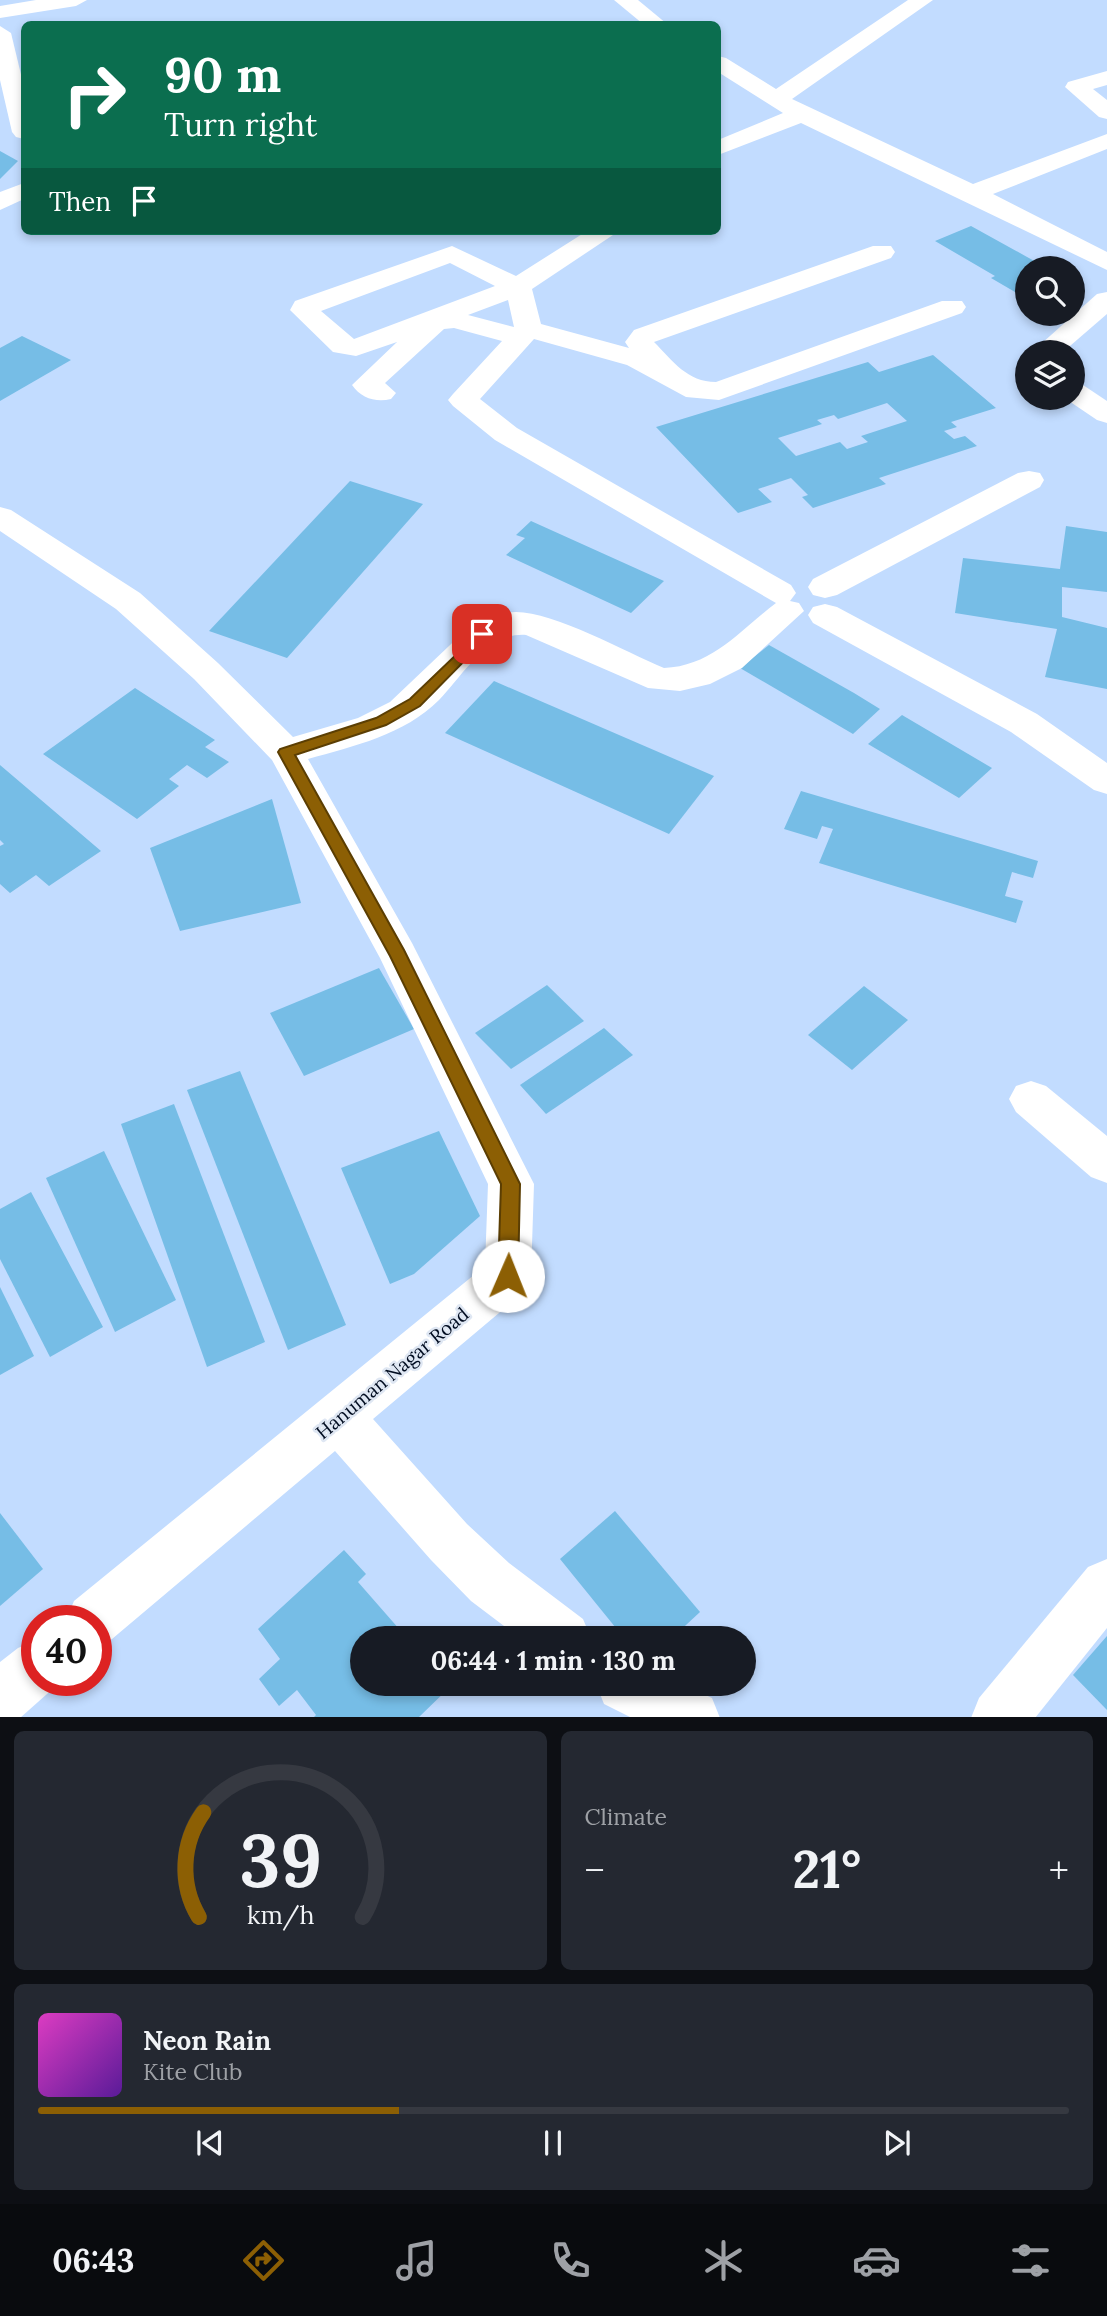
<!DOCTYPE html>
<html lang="en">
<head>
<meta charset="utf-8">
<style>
	body { margin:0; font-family:Lora,serif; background:#242831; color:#f1f3f6; height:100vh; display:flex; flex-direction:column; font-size:26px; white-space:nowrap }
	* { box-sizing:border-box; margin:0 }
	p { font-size:23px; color:#9ea1a6 }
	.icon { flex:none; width:38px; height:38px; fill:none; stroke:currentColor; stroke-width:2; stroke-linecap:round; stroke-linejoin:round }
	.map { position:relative; height:1717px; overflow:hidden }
	.drawer { display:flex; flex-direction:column; gap:14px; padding:14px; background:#0d0f14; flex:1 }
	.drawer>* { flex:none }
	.top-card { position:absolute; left:21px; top:21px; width:700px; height:214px; border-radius:10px; box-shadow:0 4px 10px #0003; background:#0b6e4f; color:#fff; overflow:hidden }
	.tools { position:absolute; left:1015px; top:256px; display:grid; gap:14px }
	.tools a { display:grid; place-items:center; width:70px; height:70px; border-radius:50%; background:#171b24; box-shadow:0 4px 10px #0003; font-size:35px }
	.speed { position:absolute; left:21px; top:1605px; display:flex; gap:14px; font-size:35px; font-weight:700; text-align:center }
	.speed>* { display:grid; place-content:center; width:91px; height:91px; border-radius:50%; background:#171b24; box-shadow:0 4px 10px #0003; line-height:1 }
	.speed .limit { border:10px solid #d22; background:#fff; color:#111 }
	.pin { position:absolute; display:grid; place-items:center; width:60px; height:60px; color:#fff; margin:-30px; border-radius:14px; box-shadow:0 4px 10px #0006 }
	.me { position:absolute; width:77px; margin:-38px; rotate:1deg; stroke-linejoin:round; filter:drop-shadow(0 0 5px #0008) }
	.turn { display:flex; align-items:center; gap:24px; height:147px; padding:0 28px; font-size:32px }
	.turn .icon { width:91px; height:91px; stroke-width:2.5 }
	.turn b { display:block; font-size:49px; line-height:60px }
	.then { display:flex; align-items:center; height:66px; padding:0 28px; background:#0003; gap:14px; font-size:26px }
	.big { font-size:52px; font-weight:700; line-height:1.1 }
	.drawer .widget { flex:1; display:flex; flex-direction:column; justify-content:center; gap:10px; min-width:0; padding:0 24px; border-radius:10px; background:#242831 }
	.drawer .dial { align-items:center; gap:0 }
	.dial svg { height:182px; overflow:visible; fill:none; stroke:#363941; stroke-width:7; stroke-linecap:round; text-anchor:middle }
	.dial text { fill:#f1f3f6; stroke:none }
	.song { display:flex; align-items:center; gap:21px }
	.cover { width:84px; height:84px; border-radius:10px; background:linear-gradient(135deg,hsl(310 70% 55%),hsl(270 70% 35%)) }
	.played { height:7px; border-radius:4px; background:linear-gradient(90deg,#8c5f04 35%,#363941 35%) }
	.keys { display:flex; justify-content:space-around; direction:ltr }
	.heat { display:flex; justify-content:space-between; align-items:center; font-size:38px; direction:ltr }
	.drawer .tiles { flex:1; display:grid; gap:14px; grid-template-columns:1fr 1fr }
	.widget:last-child { grid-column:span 2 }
	.trip { position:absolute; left:350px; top:1626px; width:406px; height:70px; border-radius:35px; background:#171b24; box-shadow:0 4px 10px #0003; font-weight:700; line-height:70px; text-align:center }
	.tab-bar { display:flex; height:112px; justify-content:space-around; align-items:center; background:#090b0e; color:#9ea1a6 }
	.tab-bar .icon { width:49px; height:49px }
	.tab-bar .active { color:#8c5f04 }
	.tab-bar b { font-size:32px; color:#f1f3f6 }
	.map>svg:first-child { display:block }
</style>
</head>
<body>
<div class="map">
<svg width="1107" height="1718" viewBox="0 0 1107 1718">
	<rect width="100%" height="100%" fill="#c2dcff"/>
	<g fill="#76bde6" fill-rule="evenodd">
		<path d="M0,151L18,161L0,179Z"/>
		<path d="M971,226L1047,268H1027V299L991,278L995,276L935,241Z"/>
		<path d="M22,336L71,360L0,401V348Z"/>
		<path d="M933,355L996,408L951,422L957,427L944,431L954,439L965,436L977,446L879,478L886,484L813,508L802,497L808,495L791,478L758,489L772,502L738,513L656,427L868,362L879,372ZM887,403L907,421L861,436L868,442L847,449L840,442L796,456L778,438L822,424L817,420L834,415L838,419Z"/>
		<path d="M350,481L423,504L287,658L209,631Z"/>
		<path d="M531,521L664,581L631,613L506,555L525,538L516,535Z"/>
		<path d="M1066,526L1107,532V592L1062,587V617L1107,628V689L1045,677L1057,629L955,613L963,558L1060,569Z"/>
		<path d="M769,645L854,693L880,709L853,734L740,668Z"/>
		<path d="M494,681L714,776L669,834L445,733Z"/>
		<path d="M135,688L215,740L205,747L229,762L207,778L187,765L169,779L179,786L137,819L43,754Z"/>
		<path d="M902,715L992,768L959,798L868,744Z"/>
		<path d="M0,765L101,851L49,886L36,875L10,893L0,884V846L4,844L0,840Z"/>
		<path d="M801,791L1038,861L1033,878L1012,872L1005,896L1023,901L1016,923L819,863L833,829L822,826L817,839L784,829Z"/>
		<path d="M272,799L301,903L180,931L150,848Z"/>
		<path d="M379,968L414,1029L304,1076L270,1013Z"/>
		<path d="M547,985L584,1021L511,1069L475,1033Z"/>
		<path d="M864,986L908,1020L852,1070L808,1035Z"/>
		<path d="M604,1028L633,1055L546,1114L520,1085Z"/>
		<path d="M240,1071L346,1325L288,1350L187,1090Z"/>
		<path d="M174,1104L265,1342L207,1367L121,1124Z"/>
		<path d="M439,1131L480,1216L414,1274L390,1284L341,1168Z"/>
		<path d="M104,1151L176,1300L115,1332L46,1178Z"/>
		<path d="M31,1192L103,1327L50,1357L0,1259V1209Z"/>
		<path d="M0,1287L34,1356L0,1375Z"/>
		<path d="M615,1511L700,1612L672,1638H624L560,1559Z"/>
		<path d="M0,1513L43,1569L0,1606Z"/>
		<path d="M344,1550L366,1574L358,1582L407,1638H362V1684H453L418,1718H313L316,1715L297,1690L279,1706L259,1679L280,1659L258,1629Z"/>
		<path d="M1107,1636V1710L1073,1675Z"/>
	</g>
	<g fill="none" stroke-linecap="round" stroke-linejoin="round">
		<g fill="#fff" fill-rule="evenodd">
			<path d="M36,0H87L76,6L0,18V6Z"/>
			<path d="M614,0H638L667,24H643Z"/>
			<path d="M908,0H933L792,99L973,184L1107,134V149L993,194L1107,252V270L801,123L718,155V140L783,113L718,72V56L726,58L776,89Z"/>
			<path d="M0,26L11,33L24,87V139L16,137L12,132L0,80Z"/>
			<path d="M1107,71V85L1093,89L1107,100V119L1099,117L1065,87L1068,82Z"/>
			<path d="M24,183V199L0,210V192Z"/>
			<path d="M587,231H619L532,289L541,324L629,348L625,342L634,330L873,246H891L895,252L891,258L654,342C673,361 687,382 716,382L942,301H962L966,307L962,313L719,400L686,397L627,365L534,339L480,399L517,428L791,585L796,593L790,601L799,603L804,611L742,668L710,684L680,691L648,688L526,635C487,632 463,675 439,700C404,735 354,746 308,759L412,943L534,1184L531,1276L525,1291L373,1419L467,1524L509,1563L583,1619L591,1638H520L471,1601L431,1560L335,1451L112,1639L96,1646V1620H66L74,1601L485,1266L488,1184L380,958L272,760L194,679L116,609L0,531V507L11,510L140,593L218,663L293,737L358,718L390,702L469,627C483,620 500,612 516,612C554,612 626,652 664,668C713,666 740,630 776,603L495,440L453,406L448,400L453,394L502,341L454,328L444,329L385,383L396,393L391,399C376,403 361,398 352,385L397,342L356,356L333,352L290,310L295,301L452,246L516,276ZM450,263L495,286L354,339L321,311ZM508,300L514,327L468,315Z"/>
			<path d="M1107,292V314L1063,352H1032L1097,294Z"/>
			<path d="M1073,382L1083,385L1107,401V423L1097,420L1063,397H1073Z"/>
			<path d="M1029,471L1040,473L1044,480L1040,487L837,595L825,598L813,595L808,587L813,579L1018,473Z"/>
			<path d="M825,604L837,607L1037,714L1107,763V794L1094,790L1011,732L813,623L808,615L813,607Z"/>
			<path d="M1031,1081L1046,1086L1107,1136V1183L1091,1177L1016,1112L1009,1099L1016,1086Z"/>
			<path d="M1107,1559V1628L1035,1718H971L979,1698L1088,1567Z"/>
			<path d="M37,1640V1680H59L56,1686L20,1718H0V1662L18,1648Z"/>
			<path d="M596,1684H682L712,1698L720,1718H632L604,1704Z"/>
		</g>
	</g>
	<path fill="#8c5f04" stroke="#5b3e03" stroke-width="2" d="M482,630L489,634L487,638L420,706L386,725L295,755L404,950L520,1184L518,1276L515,1282L508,1285L501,1282L498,1276L501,1184L390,956L278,752L280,749L376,718L410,699Z"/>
	<g text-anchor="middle" stroke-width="5" stroke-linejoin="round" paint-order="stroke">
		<g font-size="19" fill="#010c20" stroke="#dfe7f3">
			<text transform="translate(392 1373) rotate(-40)" y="7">Hanuman Nagar Road</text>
		</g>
	</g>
</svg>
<div class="tools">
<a><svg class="icon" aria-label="search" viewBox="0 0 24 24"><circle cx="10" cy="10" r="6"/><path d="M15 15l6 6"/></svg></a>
<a><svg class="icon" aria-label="layers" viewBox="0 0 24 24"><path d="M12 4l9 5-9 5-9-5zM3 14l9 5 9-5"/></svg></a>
</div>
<div class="speed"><div class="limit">40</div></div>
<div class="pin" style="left:482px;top:634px;background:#d93025"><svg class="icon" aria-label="arrive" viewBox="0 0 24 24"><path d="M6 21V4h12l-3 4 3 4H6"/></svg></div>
<svg class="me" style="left:508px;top:1276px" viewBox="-20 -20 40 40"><circle r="19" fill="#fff"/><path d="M0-13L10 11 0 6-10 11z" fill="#8c5f04"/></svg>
<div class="trip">06:44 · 1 min · 130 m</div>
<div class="top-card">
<div class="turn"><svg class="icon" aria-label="right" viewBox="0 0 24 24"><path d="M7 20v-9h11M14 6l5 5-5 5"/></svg><div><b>90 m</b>Turn right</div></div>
<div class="then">Then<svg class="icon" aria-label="arrive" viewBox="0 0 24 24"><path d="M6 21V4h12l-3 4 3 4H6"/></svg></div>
</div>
</div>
<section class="drawer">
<div class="tiles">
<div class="widget dial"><svg viewBox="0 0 100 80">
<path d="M14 69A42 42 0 1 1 86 69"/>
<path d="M14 69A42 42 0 0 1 16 23" stroke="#8c5f04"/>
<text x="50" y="56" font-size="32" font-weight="700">39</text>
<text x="50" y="72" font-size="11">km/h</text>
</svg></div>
<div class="widget"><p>Climate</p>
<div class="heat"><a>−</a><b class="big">21°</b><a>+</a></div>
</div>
<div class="widget">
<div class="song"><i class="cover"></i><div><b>Neon Rain</b><p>Kite Club</p></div></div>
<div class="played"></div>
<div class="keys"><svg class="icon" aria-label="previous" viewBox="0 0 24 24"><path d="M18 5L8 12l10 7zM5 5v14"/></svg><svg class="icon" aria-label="pause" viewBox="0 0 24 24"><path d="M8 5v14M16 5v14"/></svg><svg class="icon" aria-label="next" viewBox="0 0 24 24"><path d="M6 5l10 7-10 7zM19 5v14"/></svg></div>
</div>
</div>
</section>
<nav class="tab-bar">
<b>06:43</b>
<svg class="icon active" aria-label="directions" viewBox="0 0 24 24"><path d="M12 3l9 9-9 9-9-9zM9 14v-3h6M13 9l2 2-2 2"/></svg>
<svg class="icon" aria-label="music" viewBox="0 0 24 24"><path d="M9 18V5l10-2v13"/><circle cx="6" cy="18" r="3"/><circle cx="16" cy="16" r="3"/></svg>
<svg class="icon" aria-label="phone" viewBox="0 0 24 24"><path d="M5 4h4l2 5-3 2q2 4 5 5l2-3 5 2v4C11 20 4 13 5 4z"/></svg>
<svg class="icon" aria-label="climate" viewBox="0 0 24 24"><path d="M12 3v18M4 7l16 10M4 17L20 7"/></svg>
<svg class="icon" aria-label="car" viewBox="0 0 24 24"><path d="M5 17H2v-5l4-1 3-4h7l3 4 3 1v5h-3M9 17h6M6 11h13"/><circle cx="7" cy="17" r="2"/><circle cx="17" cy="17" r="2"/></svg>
<svg class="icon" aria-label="filters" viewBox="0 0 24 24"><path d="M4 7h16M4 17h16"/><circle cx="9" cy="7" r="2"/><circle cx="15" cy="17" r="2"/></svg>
</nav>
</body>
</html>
